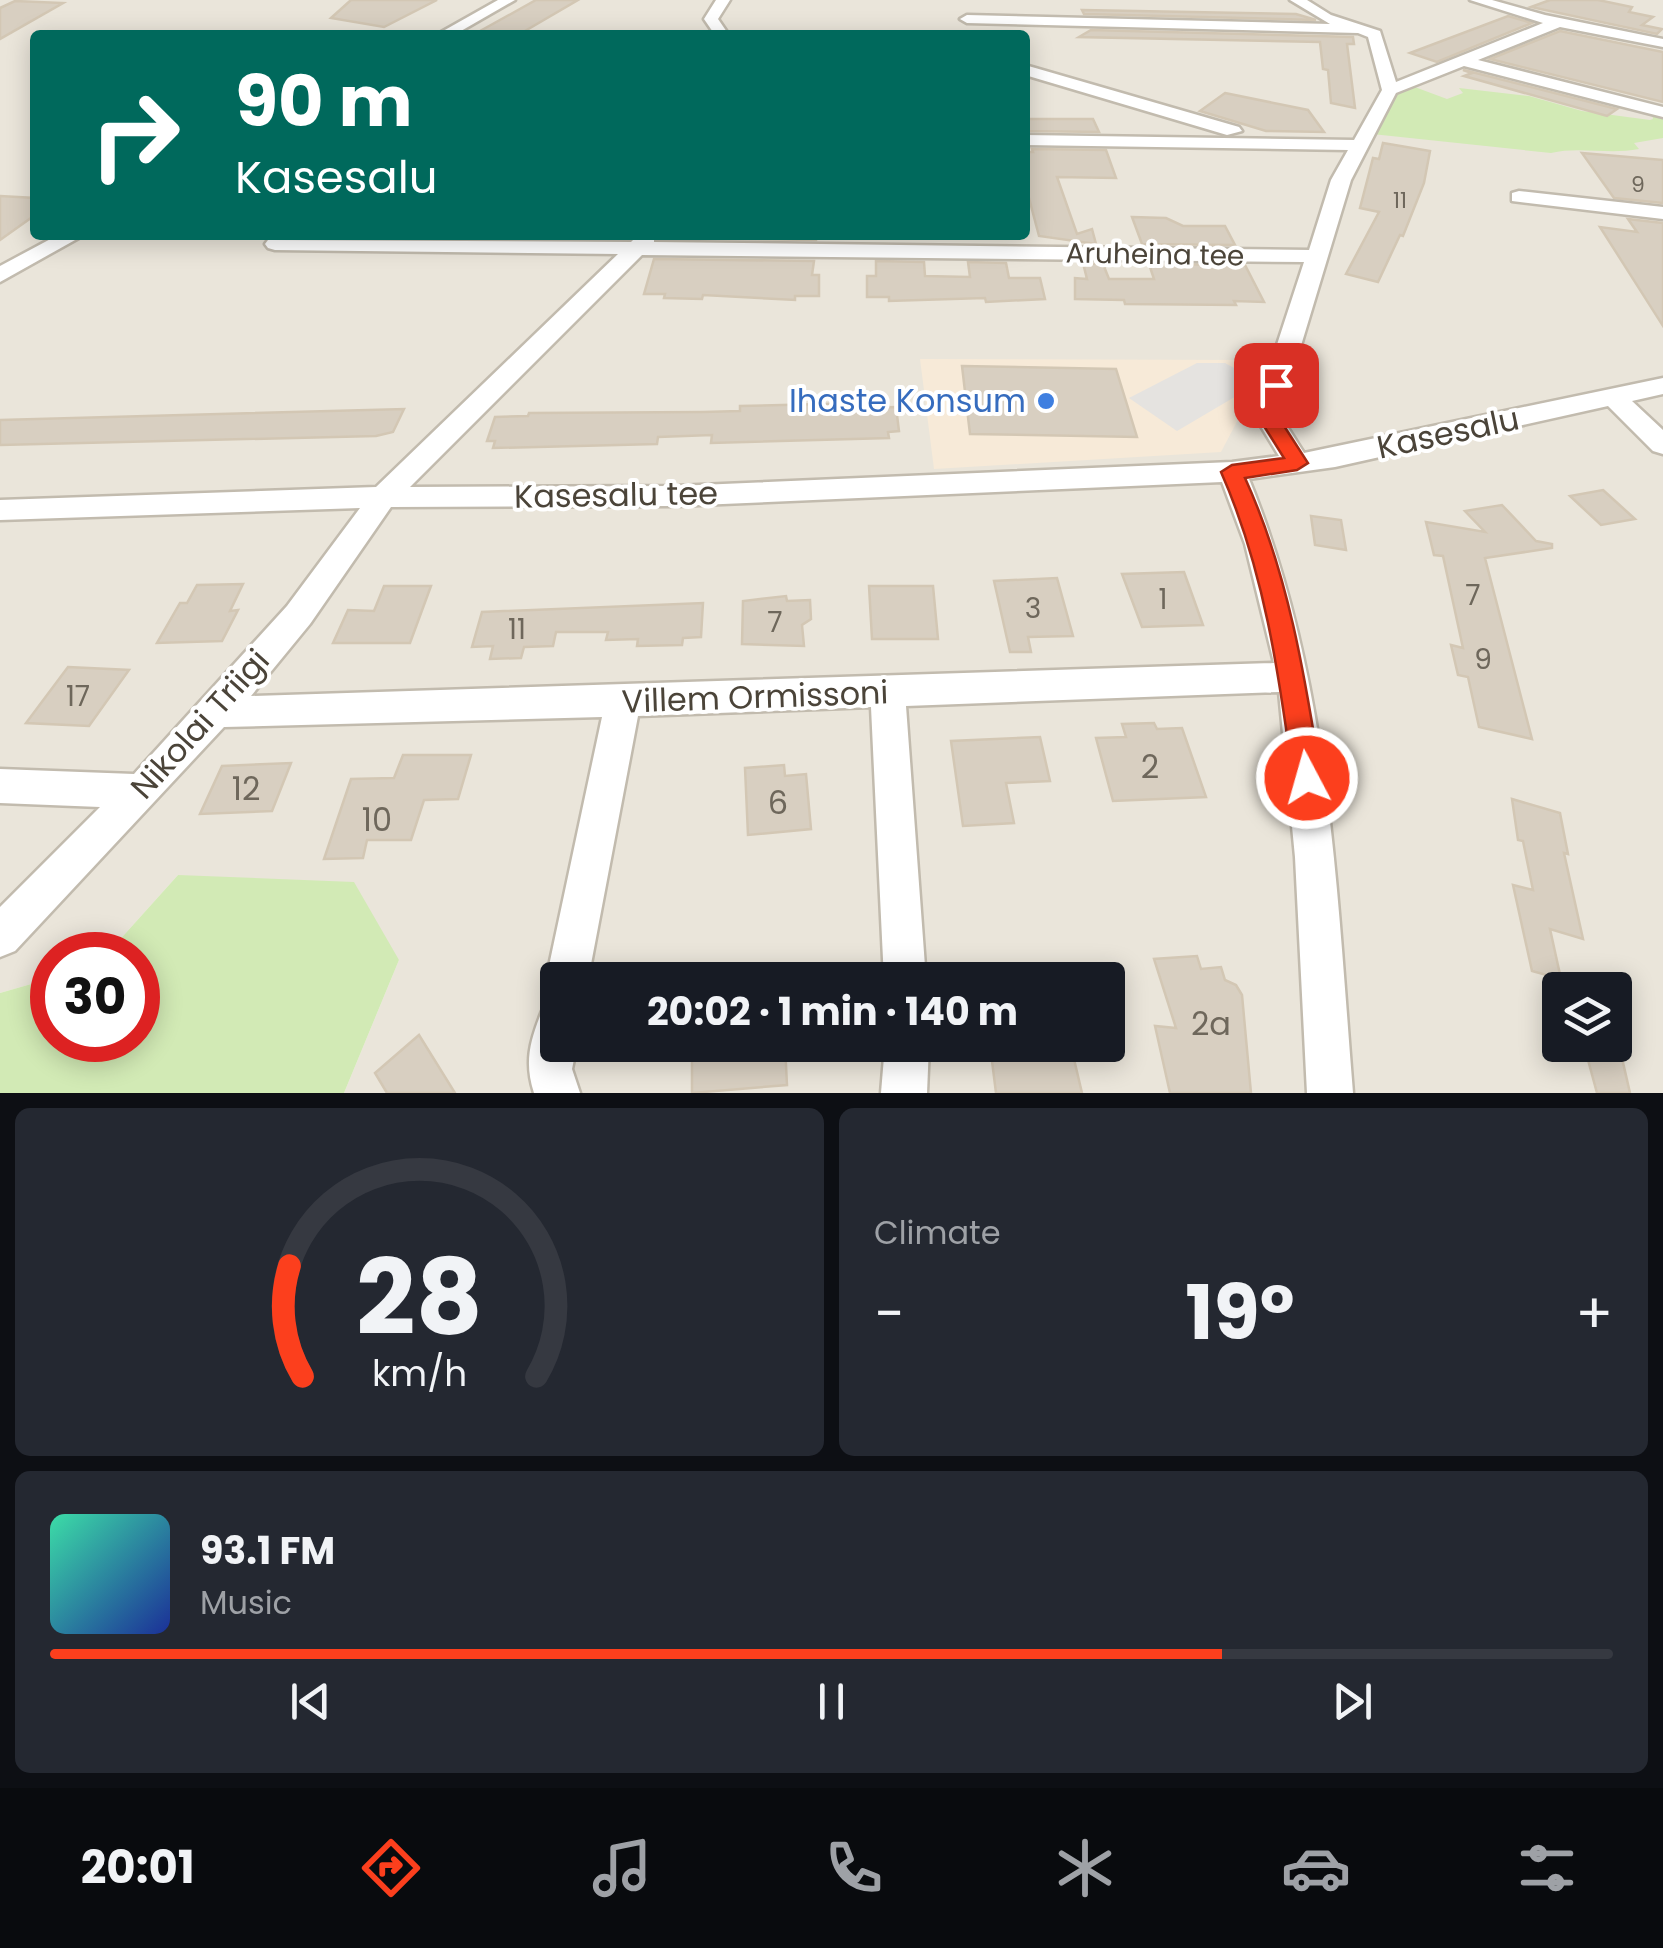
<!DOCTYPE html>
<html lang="en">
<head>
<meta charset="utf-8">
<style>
	body { margin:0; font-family:Poppins,sans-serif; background:#242831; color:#f1f3f6; height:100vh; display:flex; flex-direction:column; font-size:38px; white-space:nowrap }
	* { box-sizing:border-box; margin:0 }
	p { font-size:32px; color:#9ea1a6 }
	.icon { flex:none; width:55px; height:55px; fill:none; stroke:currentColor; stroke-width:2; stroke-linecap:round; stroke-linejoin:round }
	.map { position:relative; height:1093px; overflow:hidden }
	.details { display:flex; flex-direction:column; gap:15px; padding:15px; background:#0d0f14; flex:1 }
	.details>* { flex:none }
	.top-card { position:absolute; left:30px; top:30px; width:1000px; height:210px; border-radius:10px; box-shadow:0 5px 25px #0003; background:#00695c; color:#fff; overflow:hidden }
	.tools { position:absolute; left:1542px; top:972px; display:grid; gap:20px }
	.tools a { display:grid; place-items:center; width:90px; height:90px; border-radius:10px; background:#171b24; box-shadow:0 5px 25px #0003; font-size:50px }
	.speed { position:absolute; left:30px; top:932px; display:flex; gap:20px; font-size:50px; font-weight:700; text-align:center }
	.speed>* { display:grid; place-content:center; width:130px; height:130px; border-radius:50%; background:#171b24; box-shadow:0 5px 25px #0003; line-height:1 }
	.speed .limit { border:15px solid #d22; background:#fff; color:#111 }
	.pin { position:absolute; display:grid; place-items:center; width:85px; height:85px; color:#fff; margin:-42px; border-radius:20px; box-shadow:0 5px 15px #0006 }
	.me { position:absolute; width:110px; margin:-55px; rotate:354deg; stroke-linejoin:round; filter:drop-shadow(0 0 8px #0008) }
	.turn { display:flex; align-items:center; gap:35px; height:210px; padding:0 40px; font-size:45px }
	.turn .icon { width:130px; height:130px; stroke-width:2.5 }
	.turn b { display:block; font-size:70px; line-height:85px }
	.big { font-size:75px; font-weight:700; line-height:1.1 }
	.details .card { flex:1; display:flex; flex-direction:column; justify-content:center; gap:15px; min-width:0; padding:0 35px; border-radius:15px; background:#242831 }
	.details .dial { align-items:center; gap:0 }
	.dial svg { height:260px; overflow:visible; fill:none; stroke:#363941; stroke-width:7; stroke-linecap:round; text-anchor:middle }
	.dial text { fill:#f1f3f6; stroke:none }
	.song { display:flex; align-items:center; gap:30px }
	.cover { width:120px; height:120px; border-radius:15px; background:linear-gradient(135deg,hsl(160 70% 55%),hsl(230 70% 35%)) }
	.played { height:10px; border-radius:5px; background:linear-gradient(90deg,#fc3f1d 75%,#363941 75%) }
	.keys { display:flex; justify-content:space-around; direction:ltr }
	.heat { display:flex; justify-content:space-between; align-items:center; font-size:55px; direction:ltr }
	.details .tiles { flex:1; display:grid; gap:15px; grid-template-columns:1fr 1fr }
	.card:last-child { grid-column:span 2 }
	.trip { position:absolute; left:540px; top:962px; width:585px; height:100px; border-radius:10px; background:#171b24; box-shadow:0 5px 25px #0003; font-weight:700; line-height:100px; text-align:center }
	.tabs { display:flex; height:160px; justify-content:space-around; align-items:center; background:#090b0e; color:#9ea1a6 }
	.tabs .icon { width:70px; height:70px }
	.tabs .active { color:#fc3f1d }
	.tabs b { font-size:45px; color:#f1f3f6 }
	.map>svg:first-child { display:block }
</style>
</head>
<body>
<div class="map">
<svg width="1663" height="1093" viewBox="0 0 1663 1093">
	<rect width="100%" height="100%" fill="#f6f3ec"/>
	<path fill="#eae5da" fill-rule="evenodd" d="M0,0H1663V1093H344L399,960L178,875L106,955H52V978L0,993ZM35,35H1025V235H35ZM558,980H1108V1045H558ZM1560,990H1615V1045H1560Z"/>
	<path fill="#f7ead8" d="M920,359L1255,360L1264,370L1221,452L934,469Z"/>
	<g fill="#d2eab5">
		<path d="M1412,86L1447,99L1463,93L1459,88L1529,96L1582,111L1650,120L1653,119L1651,109L1663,112V138L1634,143L1639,149C1608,155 1579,146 1551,153L1372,134L1399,92Z"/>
		<path d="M178,875L354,882L399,960L344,1093H0V993L52,978V1040H138V955H106Z"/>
	</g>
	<path fill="#e5e3e0" d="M1197,363H1225L1260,382L1177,431L1129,398Z"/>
	<g fill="#d8cfc1" stroke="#d3c7b4" stroke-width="2.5">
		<path d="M351,0H437L384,27L331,18Z"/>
		<path d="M536,0H578L518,35H473Z"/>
		<path d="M1550,0H1598L1632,7L1629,12L1653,17L1642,25L1662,29L1657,34L1531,7Z"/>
		<path d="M15,1L63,3L0,39V8Z"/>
		<path d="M1082,10L1296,14L1316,20L1084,14Z"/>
		<path d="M1508,16L1532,23L1437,62L1410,53Z"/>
		<path d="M1091,30L1353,37L1354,44H1347L1355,108L1331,103L1328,70L1323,69L1320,42L1079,37Z"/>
		<path d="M1560,31L1663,52V102L1490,59Z"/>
		<path d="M1463,70H1464L1617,109L1607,116L1464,76L1472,73Z"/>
		<path d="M1225,93L1308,110L1324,132L1266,131L1200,111Z"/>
		<path d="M1025,119H1093L1099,132L1027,131Z"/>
		<path d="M1383,143L1430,151L1424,183L1403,236L1400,235L1378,282L1346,274L1379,212L1360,208L1373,158L1379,159Z"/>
		<path d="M1032,149L1106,150L1116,178L1057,177L1077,234L1092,229L1096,244L1039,236L1025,183V152H1033Z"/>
		<path d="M1582,153L1663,160V203L1614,198Z"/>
		<path d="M0,196L35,198V215L0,240Z"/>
		<path d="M1132,217L1166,218L1183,226H1225L1235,245L1142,244Z"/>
		<path d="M1628,219L1663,223V326L1600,227L1637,232Z"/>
		<path d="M658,235H816V240L658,238Z"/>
		<path d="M654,259L814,261L812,275H819V296H795V300L703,295L702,299L664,298L665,294H644Z"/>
		<path d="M876,261L924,262L925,276L970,277L968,262L1006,263L1009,278H1040L1045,299L986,302L985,298L889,301V297H867V276H876Z"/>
		<path d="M1083,263L1103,264L1109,279H1154L1149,264L1245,265L1264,302L1234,301L1236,305L1125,304L1124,300L1075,299V278L1087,279Z"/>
		<path d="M962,366L1116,369L1137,437L970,434Z"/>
		<path d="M861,403V408L896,407L899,431L888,432L889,438L711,443L712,435L658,437L657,444L493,448L495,441H487L495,417L528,416L529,413L703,412L740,411V406Z"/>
		<path d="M404,409L393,432L376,436L0,445V420Z"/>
		<path d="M1603,490L1635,519L1601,525L1570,496Z"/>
		<path d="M1502,505L1536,541L1552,544V548L1485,558L1532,739L1479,727L1468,677L1458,675L1451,645L1463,648L1443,556L1434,555L1426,522L1485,532L1465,511Z"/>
		<path d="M1311,516L1341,520L1346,550L1315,545Z"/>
		<path d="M1184,572L1203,625L1142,627L1122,574Z"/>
		<path d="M1057,578L1073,636L1028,637L1031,652H1010L994,581Z"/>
		<path d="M243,584L230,611L238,610L222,641L157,643L180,603H187L197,585Z"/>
		<path d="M384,586H431L410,643H333L348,610L374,611Z"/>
		<path d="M869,586H933L938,639H872Z"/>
		<path d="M786,596L787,601L810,600L811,619L802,625L804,646L742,644L743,601Z"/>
		<path d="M703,603L701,637L683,638L682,645L637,646L638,639L606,640L608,632H556L553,646L524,647L521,658L490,659L493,646L472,647L482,612Z"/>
		<path d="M68,667L129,670L89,726L26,723Z"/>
		<path d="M1154,723L1157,729L1182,728L1206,797L1113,801L1096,738L1126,737L1122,724Z"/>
		<path d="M1040,737L1050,781L1006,783L1014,823L963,826L951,741Z"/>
		<path d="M403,755H471L458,799L424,800L411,840H367L363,858L324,859L351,779L394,778Z"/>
		<path d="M291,763L272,811L200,814L222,766Z"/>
		<path d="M784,765L785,776L806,774L811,829L748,835L745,768Z"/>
		<path d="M1512,799L1560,813L1568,854L1564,853L1583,939L1550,929L1561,979L1532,971L1513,885L1533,890L1523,841L1518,840Z"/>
		<path d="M1197,956L1201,969L1221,967L1225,980L1236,985L1242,995L1251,1093H1170L1155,1026L1176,1028L1154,959Z"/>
		<path d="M419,1035L455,1093H387L375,1073Z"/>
		<path d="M692,1045H785L787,1085L692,1093Z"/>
		<path d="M1584,1045H1619L1630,1093H1597Z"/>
		<path d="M1073,1055L1082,1093H996L992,1061Z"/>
	</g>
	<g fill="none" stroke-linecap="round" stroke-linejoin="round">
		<defs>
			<g id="minor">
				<path d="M498,0H515L454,35H436Z"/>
				<path d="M716,0H730L718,19L729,35H715L704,19Z"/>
				<path d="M1290,0H1307L1331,15L1380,31L1396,82L1543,23L1470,0H1492L1545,15L1663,39V47L1560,27L1478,60L1663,107V117L1464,66L1396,93L1351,180L1280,415L1304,453L1663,378V394L1632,401L1663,430V454L1653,451L1608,406L1335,467L1249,479C1330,678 1336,882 1353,1093H1307L1295,857L1279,692L906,706L926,980H884L871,707L638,716L588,980H558V998L552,995L546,980L602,717L224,727L15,951L0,957V907L100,807L0,803V769L134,774L287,606L360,508L0,520V500L376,487L618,254L275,250L268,248L265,244L268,240L631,242L638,235H654V242L1309,250L1331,180L1348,150L1025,145V135L1354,140L1382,90L1368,37L1358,33L967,23L960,19L967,15L1330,24ZM642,255L1304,262L1254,415L1279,456L1232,462L676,486L410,487ZM1222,482L1245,544L1274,663L251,696L310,624L391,507L676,506Z"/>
				<path d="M1025,65L1239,127L1242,131L1227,135L1025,75Z"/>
				<path d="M1519,191L1663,207V219L1512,201V193Z"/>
				<path d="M58,235H84L0,282V266Z"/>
				<path d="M558,1005V1045H577L572,1069L580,1093H534C524,1062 530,1041 542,1011Z"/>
				<path d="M885,1045H929L927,1093H881Z"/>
			</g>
		</defs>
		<use href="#minor" stroke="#c2bbae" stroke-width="5"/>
		<use href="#minor" fill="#fff" fill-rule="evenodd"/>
	</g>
	<path fill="#fc3f1d" stroke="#a42913" stroke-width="2.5" d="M1276,379L1285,385L1277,415L1308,463L1297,470L1245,478C1288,572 1305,676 1321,778L1317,787L1307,791L1297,787L1293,778C1279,674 1264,569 1221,472L1232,465L1284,458L1257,415L1266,385Z"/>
	<circle fill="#3f7fe0" stroke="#fff" stroke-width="4" cx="1046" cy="401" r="10"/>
	<g text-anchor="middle" stroke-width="8" stroke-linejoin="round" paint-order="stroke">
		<g font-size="22" fill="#6e675b">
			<text x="1638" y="192">9</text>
			<text x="1400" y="208">11</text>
		</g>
		<g font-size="28" fill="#4b4439" stroke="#fff">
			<text transform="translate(1155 254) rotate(1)" y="10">Aruheina tee</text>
		</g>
		<g font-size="28" fill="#6e675b">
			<text x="1473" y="605">7</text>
			<text x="1163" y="609">1</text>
			<text x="1033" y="618">3</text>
			<text x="775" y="632">7</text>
			<text x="517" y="639">11</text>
			<text x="1483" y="669">9</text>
			<text x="78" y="706">17</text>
		</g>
		<g font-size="32" fill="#366cbe" stroke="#fff" text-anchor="end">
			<text x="1026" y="412">Ihaste Konsum</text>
		</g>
		<g font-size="32" fill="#4b4439" stroke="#fff">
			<text transform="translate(1448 433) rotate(-12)" y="11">Kasesalu</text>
			<text transform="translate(616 495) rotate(-1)" y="11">Kasesalu tee</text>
			<text transform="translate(755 697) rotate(-2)" y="11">Villem Ormissoni</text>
			<text transform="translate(200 724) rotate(-48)" y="11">Nikolai Triigi</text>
		</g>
		<g font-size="32" fill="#6e675b">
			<text x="1150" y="778">2</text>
			<text x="246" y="800">12</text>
			<text x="778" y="814">6</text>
			<text x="377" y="831">10</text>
			<text x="1211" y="1035">2a</text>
		</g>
	</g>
</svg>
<div class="tools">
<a><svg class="icon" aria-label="layers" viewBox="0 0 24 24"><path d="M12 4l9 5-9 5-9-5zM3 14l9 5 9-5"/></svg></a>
</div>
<div class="speed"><div class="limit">30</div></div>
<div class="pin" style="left:1276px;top:385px;background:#d93025"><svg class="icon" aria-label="arrive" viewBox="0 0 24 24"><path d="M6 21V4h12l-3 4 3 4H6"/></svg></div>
<svg class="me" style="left:1307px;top:778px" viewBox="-20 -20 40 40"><circle r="17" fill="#fc3f1d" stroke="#fff" stroke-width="3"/><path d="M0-11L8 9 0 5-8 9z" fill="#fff"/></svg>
<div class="trip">20:02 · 1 min · 140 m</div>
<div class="top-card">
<div class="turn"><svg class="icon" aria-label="right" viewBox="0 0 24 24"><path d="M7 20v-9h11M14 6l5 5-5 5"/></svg><div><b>90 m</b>Kasesalu</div></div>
</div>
</div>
<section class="details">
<div class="tiles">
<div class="card dial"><svg viewBox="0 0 100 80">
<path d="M14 69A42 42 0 1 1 86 69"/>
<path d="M14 69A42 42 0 0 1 10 35" stroke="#fc3f1d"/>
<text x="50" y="56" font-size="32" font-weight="700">28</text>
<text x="50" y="72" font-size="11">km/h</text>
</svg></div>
<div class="card"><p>Climate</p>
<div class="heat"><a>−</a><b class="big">19°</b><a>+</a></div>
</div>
<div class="card">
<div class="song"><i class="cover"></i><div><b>93.1 FM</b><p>Music</p></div></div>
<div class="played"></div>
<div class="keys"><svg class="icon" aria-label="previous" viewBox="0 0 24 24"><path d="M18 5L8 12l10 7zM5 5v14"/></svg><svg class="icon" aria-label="pause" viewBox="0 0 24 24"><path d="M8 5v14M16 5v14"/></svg><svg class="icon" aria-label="next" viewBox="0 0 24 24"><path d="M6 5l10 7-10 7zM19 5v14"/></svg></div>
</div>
</div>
</section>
<nav class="tabs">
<b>20:01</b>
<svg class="icon active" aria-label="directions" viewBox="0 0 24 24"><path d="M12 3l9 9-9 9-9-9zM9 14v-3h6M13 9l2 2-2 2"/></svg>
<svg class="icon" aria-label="music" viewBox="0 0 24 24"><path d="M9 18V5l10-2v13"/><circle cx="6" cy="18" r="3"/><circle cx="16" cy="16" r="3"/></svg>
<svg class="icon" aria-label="phone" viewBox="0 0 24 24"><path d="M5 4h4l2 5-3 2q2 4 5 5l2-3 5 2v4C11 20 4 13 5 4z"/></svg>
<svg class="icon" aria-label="climate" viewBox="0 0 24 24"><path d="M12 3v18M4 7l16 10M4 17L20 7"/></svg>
<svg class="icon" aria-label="car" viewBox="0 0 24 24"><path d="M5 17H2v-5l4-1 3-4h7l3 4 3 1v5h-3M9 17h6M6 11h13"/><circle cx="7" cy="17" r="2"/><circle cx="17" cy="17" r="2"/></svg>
<svg class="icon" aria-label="filters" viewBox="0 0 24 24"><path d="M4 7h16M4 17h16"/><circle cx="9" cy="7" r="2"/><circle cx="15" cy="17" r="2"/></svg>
</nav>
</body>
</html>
